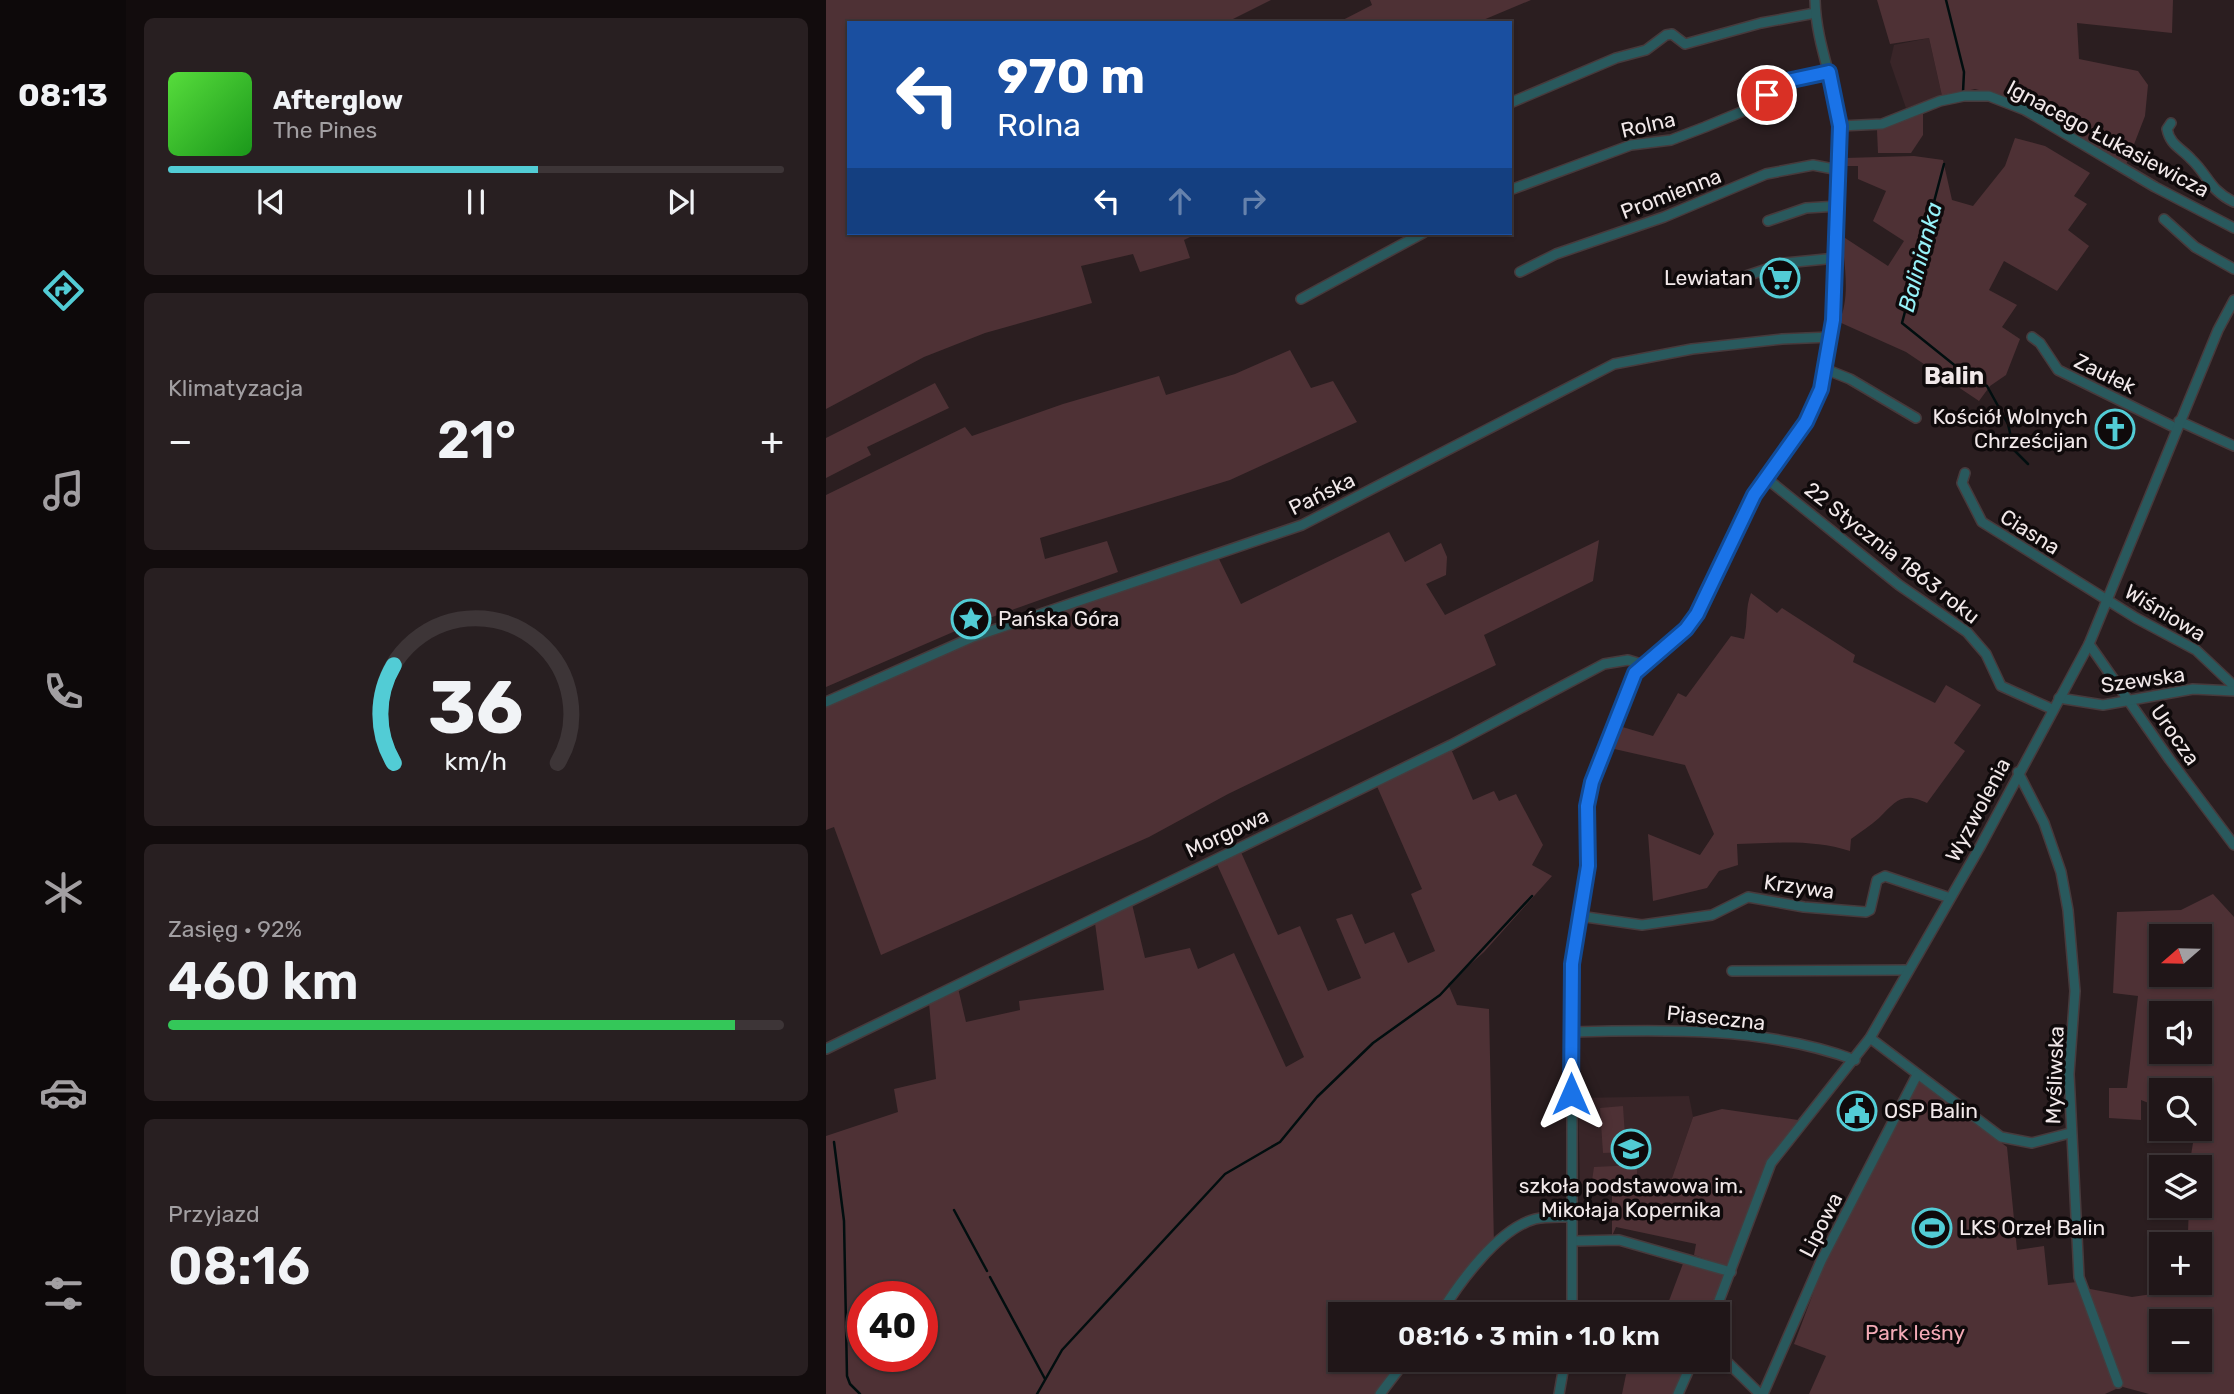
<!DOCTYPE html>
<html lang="pl">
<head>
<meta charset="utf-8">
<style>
	body { margin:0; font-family:Rubik,sans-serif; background:#281f21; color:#f1f3f6; height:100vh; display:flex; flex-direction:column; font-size:26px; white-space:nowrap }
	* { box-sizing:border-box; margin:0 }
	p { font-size:23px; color:#a29fa2 }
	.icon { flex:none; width:38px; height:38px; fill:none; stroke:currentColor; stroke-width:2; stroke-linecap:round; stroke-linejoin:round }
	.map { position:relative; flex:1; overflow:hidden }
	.details { display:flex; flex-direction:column; gap:18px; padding:18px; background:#120c0d; width:700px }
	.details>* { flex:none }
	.hud { position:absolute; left:21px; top:21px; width:665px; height:214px; border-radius:0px; box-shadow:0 2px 5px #0004,0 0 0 2px #3d3537; background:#1a4fa0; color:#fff; overflow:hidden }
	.needle { width:46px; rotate:250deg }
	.controls { position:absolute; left:1323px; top:924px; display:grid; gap:14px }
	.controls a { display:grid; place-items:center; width:63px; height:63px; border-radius:0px; background:#201618; box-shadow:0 2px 5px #0004,0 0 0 2px #3d3537; font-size:35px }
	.speed { position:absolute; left:21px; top:1281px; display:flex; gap:14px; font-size:35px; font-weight:700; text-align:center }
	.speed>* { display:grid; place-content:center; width:91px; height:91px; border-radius:50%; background:#201618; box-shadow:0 2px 5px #0004,0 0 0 2px #3d3537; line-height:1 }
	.speed .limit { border:10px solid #d22; background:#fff; color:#111 }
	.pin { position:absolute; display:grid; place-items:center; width:60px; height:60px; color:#fff; margin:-30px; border:4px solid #fff; border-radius:50%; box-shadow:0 2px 7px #0007 }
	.me { position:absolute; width:77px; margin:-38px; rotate:0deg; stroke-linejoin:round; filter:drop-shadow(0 0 5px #0008) }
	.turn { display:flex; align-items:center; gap:24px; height:147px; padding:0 35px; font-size:32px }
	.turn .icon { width:91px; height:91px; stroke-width:2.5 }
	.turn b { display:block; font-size:49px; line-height:60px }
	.lanes { display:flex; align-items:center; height:66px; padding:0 35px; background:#0003; justify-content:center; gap:35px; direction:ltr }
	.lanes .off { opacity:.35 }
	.big { font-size:52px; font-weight:600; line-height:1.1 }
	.details .widget { flex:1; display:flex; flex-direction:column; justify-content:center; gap:10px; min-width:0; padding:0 24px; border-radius:10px; background:#281f21 }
	.details .dial { align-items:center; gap:0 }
	.dial svg { height:182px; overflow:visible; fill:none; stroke:#3d3537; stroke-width:7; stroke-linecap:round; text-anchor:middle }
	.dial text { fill:#f1f3f6; stroke:none }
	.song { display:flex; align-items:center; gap:21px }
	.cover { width:84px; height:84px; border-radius:10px; background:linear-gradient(135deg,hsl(110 70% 55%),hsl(120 70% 35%)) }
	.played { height:7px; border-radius:4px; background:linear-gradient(90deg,#52ccd5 60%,#3d3537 60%) }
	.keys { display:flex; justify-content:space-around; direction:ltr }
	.heat { display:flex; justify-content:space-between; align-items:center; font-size:38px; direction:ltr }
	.charge { height:10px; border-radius:5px; background:linear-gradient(90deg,#34c759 92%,#3d3537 0) }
	.trip { position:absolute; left:502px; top:1302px; width:402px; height:70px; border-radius:0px; background:#201618; box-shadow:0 2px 5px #0004,0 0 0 2px #3d3537; font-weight:600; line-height:70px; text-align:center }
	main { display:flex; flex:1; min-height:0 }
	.tabs { display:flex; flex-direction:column; width:126px; justify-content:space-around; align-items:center; background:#0d090a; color:#a29fa2 }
	.tabs .icon { width:49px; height:49px }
	.tabs .on { color:#52ccd5 }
	.tabs b { font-size:32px; color:#f1f3f6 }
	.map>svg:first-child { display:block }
</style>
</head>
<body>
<main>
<nav class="tabs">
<b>08:13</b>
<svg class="icon on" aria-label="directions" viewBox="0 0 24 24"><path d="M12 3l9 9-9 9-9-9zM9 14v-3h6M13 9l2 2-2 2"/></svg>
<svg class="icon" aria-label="music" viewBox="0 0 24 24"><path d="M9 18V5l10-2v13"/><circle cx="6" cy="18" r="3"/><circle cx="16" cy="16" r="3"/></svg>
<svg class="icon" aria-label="phone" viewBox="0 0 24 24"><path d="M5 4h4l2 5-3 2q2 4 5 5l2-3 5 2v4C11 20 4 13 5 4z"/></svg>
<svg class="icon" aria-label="climate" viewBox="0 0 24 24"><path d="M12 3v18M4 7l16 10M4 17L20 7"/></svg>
<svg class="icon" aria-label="car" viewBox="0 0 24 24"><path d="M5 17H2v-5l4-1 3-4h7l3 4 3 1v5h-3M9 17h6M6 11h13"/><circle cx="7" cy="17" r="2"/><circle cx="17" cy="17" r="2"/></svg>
<svg class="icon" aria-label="filters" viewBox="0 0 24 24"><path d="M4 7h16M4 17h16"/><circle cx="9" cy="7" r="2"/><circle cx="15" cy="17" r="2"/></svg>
</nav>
<section class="details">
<div class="widget">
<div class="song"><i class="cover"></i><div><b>Afterglow</b><p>The Pines</p></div></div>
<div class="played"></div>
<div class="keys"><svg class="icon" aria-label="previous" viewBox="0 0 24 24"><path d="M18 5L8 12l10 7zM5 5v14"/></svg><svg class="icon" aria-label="pause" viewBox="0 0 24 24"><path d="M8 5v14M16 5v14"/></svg><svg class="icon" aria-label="next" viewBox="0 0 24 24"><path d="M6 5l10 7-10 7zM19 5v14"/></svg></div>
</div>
<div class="widget"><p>Klimatyzacja</p>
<div class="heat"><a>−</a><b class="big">21°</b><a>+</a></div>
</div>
<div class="widget dial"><svg viewBox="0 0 100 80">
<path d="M14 69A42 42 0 1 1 86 69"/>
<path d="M14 69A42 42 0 0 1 14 26" stroke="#52ccd5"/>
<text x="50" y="56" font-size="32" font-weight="700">36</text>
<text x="50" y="72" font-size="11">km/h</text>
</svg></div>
<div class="widget"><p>Zasięg · 92%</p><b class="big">460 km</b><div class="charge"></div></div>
<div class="widget"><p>Przyjazd</p><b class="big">08:16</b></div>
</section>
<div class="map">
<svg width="1408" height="1394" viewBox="0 0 1408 1394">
	<rect width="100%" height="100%" fill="#2b1e20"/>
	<g fill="#392528">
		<path d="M1103,38L1116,96L1080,108L1064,62L1068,45Z"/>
		<path d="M863,1096L867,1117L845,1181L754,1184L752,1098Z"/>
	</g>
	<g fill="#4e3135" fill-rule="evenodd">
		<path d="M0,0H445L399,23H23V233H372L358,240L364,258L314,272L307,254L255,266L266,303L159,333L98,357L0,409Z"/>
		<path d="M544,0H705L650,23H511L546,5Z"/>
		<path d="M1051,0H1347L1346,33L1251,23L1253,59L1312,71L1322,85L1319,116L1300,165L1177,96L1149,89L1116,96L1103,38L1064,44Z"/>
		<path d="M1097,112V135L1085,153H1052L1051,130Z"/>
		<path d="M1189,138L1219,146L1264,173L1248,196L1261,204L1242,230L1263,246L1231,291L1178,261L1163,290L1191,305L1176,327L1194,339L1180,375L1164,386L1153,401L1080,352L1013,322C1025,296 1018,265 1016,236L1062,266L1078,241L1047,221L1060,191L1032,179V166H1019V158L1088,156L1117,160L1126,200L1147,206L1179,166Z"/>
		<path d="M464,350L485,388L507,381L531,422L404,480L214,538L219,559L281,541L292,572L141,626L0,687V495L139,427L146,436L237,404L333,376L340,395L409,374Z"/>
		<path d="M109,383L123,408L41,447L45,455L0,478V438Z"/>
		<path d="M563,532L579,562L615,543L621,557L620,575L600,584L619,615L773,540L767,581L658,635L670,665L402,794L323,837L55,955L8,827L0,830V706L149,641L216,616L393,559L415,604Z"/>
		<path d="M925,593L951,613L956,608L1029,655L1027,662L1109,703L1120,685L1155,705L1128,743L1139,751L1101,803C1076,791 1070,801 1053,818C1044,826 1034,832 1025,839L1024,851C987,839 949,843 911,844L912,865L893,871L881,888L827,901L822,834L874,855L888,834L859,765L784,748L793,726L827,736L852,693L860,697L905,636L918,639C922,623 919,608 925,593Z"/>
		<path d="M625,749L647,800L668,791L673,801L690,794L717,845L706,865L726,876L658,952L622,984L631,1005L663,1009L668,1245L636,1273L610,1314H514V1360H577L552,1394H0V1136L72,1112L68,1089L110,1079L103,1003L132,988L140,1022L194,1010L193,1001L278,990L269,923L306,904L319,958L364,948L372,969L408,953L460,1067L478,1057L390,862L414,850L452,935L474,926L502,991L535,978L510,919L526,914L539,944L568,932L582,963L609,951L585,894L596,889L550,784ZM37,1297H96V1356H37Z"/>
		<path d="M1387,894L1408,917V1394H1323L1297,1387L1259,1288L1306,1297L1366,1288L1367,1283H1374V1244L1362,1232L1363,1206H1374V1167H1363L1368,1137L1351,1129H1374V1090H1335V1108L1315,1100V1120L1283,1118V1088H1301L1312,996L1287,993L1291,912L1355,910ZM1335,936H1374V975H1335ZM1335,1013H1374V1052H1335ZM1335,1321H1374V1360H1335Z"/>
		<path d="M1093,1080L1181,1147L1191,1250L1218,1246L1222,1285L1251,1282L1290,1389L1279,1394H983L1000,1356L968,1344L1005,1246L1044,1158Z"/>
		<path d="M797,1106L800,1152L777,1153L774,1108Z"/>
		<path d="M896,1109L972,1120L943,1160L902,1267L868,1255L870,1244L790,1227L786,1236V1184L845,1181L867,1117Z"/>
		<path d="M811,1165V1180L766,1181L768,1167Z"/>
		<path d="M858,1261L899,1276L884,1314H838Z"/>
		<path d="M803,1360H864L848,1394H796Z"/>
	</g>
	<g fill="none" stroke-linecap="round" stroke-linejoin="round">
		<g stroke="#010e0f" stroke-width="2.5">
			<path d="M1120,0L1138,72L1137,92"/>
			<path d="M1118,164L1076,323L1147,380L1161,386L1182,424L1188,450L1202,464"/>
			<path d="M8,1142L18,1221L21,1376L24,1384L34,1394"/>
			<path d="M128,1210L161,1271"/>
			<path d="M164,1277L219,1379"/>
			<path d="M211,1394L236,1350L399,1174L454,1142L491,1097L547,1043L614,995L706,896"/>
		</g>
		<defs>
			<g id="minor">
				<path d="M684,103L790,58L820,50L840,35L846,34L859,44L935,23L989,13"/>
				<path d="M1345,123L1341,129C1344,145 1355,148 1365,159C1383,176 1383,190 1408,202"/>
				<path d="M1014,126L1056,124L1114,101L1138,96H1163L1199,110L1329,187L1408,228"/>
				<path d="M684,190L805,145L845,140L879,127L920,110L961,81L1003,72"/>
				<path d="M1338,219L1369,247L1408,269"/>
				<path d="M942,221L980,208L1012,206"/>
				<path d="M694,272L730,254L838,217L940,174L987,165L1013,170"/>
				<path d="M920,276L959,263L1010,258"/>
				<path d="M475,299L597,233"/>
				<path d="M1206,337L1214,343L1232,370L1350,428"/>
				<path d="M999,369L1024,379L1090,418"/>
				<path d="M1353,421L1408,446"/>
				<path d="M1139,473L1136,483L1156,522L1310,618L1370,650L1408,686"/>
				<path d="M940,478L1073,585L1141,632L1160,654L1175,686L1226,709"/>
				<path d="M1263,644L1344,760L1408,845"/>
				<path d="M1233,698L1277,705L1367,689L1408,691"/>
				<path d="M0,702L147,637L476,525L788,364L866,349L956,339L1005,337"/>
				<path d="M1192,772L1218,823L1235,872L1242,910L1249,991L1243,1074L1253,1277L1292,1383"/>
				<path d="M753,916L816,925L886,915L922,897L978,907L1040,912L1044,910L1051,880L1059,876L1124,898"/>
				<path d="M906,971L1082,970"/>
				<path d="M746,1032C838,1029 941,1027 1029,1060"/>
				<path d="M1044,1038L1175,1137L1206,1143L1244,1133"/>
				<path d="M0,1049L625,745L778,664L802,660L818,665"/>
				<path d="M748,1241L793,1240L905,1272"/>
				<path d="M614,1314C633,1283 672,1229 709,1219C721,1216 735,1217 747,1217"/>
				<path d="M746,1314V964L762,866L761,806L766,781L809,673L860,629L871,614L928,495L980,422L994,389L1007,320L1014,126C1009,83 990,44 989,0"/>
				<path d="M888,1314L945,1163L1044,1038L1155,845L1263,644L1392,330L1408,300"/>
				<path d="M892,1353L934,1394"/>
				<path d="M554,1394L580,1360"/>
				<path d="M733,1394L739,1360"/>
				<path d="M852,1394L867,1360"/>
				<path d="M937,1394L995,1261L1091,1075"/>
			</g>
		</defs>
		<use href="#minor" stroke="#473a3c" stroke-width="12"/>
		<use href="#minor" stroke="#29595d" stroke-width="9"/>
	</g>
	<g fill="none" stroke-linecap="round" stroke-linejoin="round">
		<defs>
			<path id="route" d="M745,1094L746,964L762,866L761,806L766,782L809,673L860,629L871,614L928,495L980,422L995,389L1007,320L1014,126L1003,72L961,81L941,95"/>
		</defs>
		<use href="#route" stroke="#114b97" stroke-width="18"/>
		<use href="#route" stroke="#1a73e8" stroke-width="12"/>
	</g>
	<defs>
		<symbol id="supermarket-ring" viewBox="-11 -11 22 22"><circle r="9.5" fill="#0f0a0b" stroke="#52ccd5" stroke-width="1.5"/><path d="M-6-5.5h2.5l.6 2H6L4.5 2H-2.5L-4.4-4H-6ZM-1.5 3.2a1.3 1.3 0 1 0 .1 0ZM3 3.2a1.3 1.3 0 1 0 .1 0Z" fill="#52ccd5"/></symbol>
		<symbol id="church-ring" viewBox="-11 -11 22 22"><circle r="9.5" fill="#0f0a0b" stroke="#52ccd5" stroke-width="1.5"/><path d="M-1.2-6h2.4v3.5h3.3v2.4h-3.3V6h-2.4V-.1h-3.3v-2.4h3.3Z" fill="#52ccd5"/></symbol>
		<symbol id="sight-ring" viewBox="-11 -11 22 22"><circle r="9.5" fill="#0f0a0b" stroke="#52ccd5" stroke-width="1.5"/><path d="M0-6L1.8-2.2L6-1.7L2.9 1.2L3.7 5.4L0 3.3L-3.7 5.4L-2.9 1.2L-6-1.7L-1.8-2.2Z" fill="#52ccd5"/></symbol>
		<symbol id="civic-ring" viewBox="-11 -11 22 22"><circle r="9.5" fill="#0f0a0b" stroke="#52ccd5" stroke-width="1.5"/><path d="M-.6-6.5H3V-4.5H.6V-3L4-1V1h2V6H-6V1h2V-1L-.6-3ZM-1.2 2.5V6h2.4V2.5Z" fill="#52ccd5"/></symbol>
		<symbol id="school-ring" viewBox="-11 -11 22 22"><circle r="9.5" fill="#0f0a0b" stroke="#52ccd5" stroke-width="1.5"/><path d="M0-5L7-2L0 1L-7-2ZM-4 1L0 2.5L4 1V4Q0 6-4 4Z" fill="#52ccd5"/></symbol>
		<symbol id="stadium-ring" viewBox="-11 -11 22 22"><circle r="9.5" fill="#0f0a0b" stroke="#52ccd5" stroke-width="1.5"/><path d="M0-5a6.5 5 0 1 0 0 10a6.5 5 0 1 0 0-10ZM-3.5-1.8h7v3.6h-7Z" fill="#52ccd5"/></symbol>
	</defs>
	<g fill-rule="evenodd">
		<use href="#supermarket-ring" x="932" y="256" width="44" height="44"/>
		<use href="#church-ring" x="1267" y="407" width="44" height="44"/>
		<use href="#sight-ring" x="123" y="597" width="44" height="44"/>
		<use href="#civic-ring" x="1009" y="1089" width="44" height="44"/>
		<use href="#school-ring" x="783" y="1127" width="44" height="44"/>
		<use href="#stadium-ring" x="1084" y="1206" width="44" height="44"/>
	</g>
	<g text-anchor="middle" stroke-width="7" stroke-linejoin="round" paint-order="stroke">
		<g font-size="21" fill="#f1e8e9" stroke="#0f0a0b">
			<text transform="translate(822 125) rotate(-13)" y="7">Rolna</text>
			<text transform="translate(1282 139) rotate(28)" y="7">Ignacego Łukasiewicza</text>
			<text transform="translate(845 194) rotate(-21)" y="7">Promienna</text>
			<text transform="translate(1279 374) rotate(26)" y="7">Zaułek</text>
			<text transform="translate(496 494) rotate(-26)" y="7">Pańska</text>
			<text transform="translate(1204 532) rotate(32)" y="7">Ciasna</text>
			<text transform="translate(1066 553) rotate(38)" y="7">22 Stycznia 1863 roku</text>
			<text transform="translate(1339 613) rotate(31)" y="7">Wiśniowa</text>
			<text transform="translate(1317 680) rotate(-8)" y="7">Szewska</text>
			<text transform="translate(1349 735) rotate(55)" y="7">Urocza</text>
			<text transform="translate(1152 810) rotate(-62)" y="7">Wyzwolenia</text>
			<text transform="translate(401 833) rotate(-25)" y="7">Morgowa</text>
			<text transform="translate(973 887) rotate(8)" y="7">Krzywa</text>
			<text transform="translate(890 1018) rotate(6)" y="7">Piaseczna</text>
			<text transform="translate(1229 1075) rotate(-88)" y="7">Myśliwska</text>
			<text transform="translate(995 1225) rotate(-63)" y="7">Lipowa</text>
		</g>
		<g font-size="21" fill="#f1e8e9" stroke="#0f0a0b" text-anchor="start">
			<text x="927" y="285" text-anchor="end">Lewiatan</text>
			<text x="1262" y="424" text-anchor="end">Kościół Wolnych<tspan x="1262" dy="24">Chrześcijan</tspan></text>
			<text x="172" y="626">Pańska Góra</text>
			<text x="1058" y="1118">OSP Balin</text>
			<text x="805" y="1193" text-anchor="middle">szkoła podstawowa im.<tspan x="805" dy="24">Mikołaja Kopernika</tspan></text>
			<text x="1133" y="1235">LKS Orzeł Balin</text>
		</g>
		<g font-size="21" fill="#f4aab6" stroke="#0f0a0b">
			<text x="1089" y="1340">Park leśny</text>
		</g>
		<g font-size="23" font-style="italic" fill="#96f1f8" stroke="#0f0a0b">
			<text transform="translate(1094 257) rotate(-75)" y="8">Balinianka</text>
		</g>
		<g font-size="24" font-weight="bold" fill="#f1e8e9" stroke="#0f0a0b">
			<text x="1128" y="384">Balin</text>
		</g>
	</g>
</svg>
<div class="controls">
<a><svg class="needle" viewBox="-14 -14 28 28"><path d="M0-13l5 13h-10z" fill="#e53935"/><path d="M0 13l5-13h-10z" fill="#a29fa2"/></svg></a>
<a><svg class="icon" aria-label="sound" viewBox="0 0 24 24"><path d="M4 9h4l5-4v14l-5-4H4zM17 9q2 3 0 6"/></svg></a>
<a><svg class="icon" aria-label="search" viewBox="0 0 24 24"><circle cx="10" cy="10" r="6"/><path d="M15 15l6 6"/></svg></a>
<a><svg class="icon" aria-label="layers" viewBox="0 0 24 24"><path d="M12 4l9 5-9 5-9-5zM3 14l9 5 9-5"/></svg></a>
<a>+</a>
<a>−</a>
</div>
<div class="speed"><div class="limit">40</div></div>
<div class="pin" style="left:941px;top:95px;background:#d93025"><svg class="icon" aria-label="arrive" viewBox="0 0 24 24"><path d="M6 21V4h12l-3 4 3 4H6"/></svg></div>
<svg class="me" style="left:745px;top:1094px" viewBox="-20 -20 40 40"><path d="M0-17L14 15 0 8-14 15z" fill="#1a73e8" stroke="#fff" stroke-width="4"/></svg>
<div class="trip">08:16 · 3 min · 1.0 km</div>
<div class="hud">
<div class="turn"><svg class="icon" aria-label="left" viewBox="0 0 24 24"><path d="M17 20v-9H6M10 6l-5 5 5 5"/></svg><div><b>970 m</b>Rolna</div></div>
<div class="lanes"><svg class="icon" aria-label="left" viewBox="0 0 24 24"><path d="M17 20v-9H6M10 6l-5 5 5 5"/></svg><svg class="icon off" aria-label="ahead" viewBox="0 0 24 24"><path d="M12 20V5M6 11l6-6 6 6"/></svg><svg class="icon off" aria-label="right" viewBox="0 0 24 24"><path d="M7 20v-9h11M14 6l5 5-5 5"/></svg></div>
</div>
</div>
</main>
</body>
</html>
